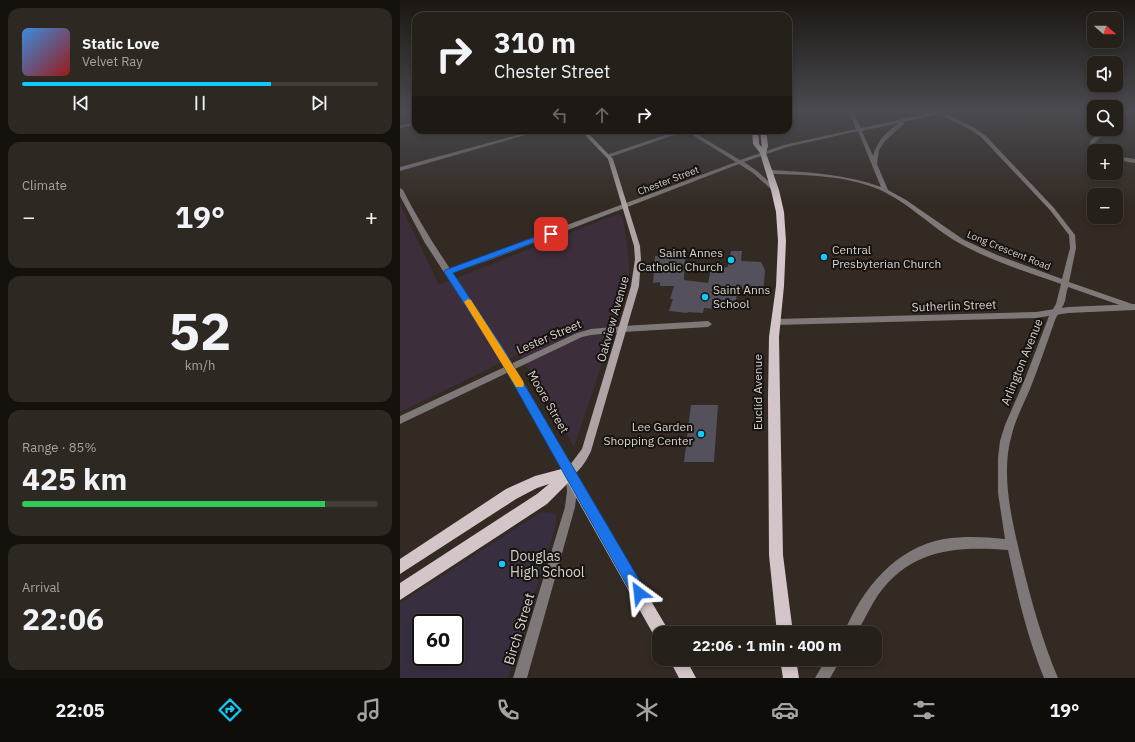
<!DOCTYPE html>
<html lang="en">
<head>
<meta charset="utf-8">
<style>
	body { margin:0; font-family:"IBM Plex Sans",sans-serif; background:#2e2823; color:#f1f3f6; height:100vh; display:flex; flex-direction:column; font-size:15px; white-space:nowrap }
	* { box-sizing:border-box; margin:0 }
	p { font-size:13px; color:#a4a3a2 }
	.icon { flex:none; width:22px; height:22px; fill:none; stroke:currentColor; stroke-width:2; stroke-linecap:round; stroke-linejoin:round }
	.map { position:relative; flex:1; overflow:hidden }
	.sheet { display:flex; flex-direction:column; gap:8px; padding:8px; background:#15120e; width:400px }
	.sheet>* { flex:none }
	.guide { position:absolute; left:12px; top:12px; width:380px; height:122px; border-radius:12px; box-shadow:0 2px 6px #0003,0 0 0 1px #423e39; background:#26201a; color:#f1f3f6; overflow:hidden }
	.needle { width:26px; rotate:111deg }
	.controls { position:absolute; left:687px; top:12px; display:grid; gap:8px }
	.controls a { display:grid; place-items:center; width:36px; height:36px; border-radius:8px; background:#26201a; box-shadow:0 2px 6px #0003,0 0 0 1px #423e39; font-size:20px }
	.speed { position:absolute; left:12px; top:614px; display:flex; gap:8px; font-size:20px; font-weight:700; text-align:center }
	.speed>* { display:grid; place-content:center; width:52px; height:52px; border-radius:50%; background:#26201a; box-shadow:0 2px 6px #0003,0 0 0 1px #423e39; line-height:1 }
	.speed .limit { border:2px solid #111; border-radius:6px; background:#fff; color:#111 }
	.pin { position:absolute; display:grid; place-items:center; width:34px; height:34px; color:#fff; margin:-17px; border-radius:8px; box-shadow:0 2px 6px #0006 }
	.me { position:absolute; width:44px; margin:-22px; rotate:330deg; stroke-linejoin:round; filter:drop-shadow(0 0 3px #0008) }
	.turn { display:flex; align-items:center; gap:14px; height:84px; padding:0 16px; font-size:18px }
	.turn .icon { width:52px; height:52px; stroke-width:2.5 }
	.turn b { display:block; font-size:28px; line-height:34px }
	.lanes { display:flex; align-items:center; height:38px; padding:0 16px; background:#0003; justify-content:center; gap:20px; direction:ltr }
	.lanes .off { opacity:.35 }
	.big { font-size:30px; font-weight:800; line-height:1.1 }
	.sheet .tile { flex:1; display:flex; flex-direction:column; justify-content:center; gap:6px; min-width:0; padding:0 14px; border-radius:12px; background:#2e2823 }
	.sheet .dial { align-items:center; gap:0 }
	.dial b { font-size:52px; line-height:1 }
	.song { display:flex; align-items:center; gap:12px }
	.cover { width:48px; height:48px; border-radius:6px; background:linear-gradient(135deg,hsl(210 70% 55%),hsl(0 70% 35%)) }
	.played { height:4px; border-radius:2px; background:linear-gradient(90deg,#10cafa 70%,#423e39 70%) }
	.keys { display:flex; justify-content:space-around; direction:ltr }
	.heat { display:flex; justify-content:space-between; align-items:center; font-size:22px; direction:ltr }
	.charge { height:6px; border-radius:3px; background:linear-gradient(90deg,#34c759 85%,#423e39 0) }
	.trip { position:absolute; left:252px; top:626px; width:230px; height:40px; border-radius:12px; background:#26201a; box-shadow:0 2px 6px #0003,0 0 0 1px #423e39; font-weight:800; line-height:40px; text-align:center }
	.menu { display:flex; height:64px; justify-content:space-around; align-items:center; background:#0f0d0a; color:#a4a3a2 }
	.menu .icon { width:28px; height:28px }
	.menu .on { color:#10cafa }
	.menu b { font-size:18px; color:#f1f3f6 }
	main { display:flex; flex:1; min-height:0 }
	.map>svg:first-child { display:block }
</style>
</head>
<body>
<main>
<section class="sheet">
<div class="tile">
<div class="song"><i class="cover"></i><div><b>Static Love</b><p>Velvet Ray</p></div></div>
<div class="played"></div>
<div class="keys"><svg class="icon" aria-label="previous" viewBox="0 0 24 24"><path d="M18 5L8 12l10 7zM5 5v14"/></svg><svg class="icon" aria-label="pause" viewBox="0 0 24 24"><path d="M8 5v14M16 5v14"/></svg><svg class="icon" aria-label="next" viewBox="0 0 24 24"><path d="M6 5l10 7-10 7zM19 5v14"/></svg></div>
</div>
<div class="tile"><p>Climate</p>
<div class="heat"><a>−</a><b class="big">19°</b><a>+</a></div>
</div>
<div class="tile dial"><b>52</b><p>km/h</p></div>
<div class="tile"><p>Range · 85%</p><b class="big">425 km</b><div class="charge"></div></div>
<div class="tile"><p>Arrival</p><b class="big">22:06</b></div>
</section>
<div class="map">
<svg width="735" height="678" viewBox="0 0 735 678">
	<rect width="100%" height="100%" fill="#332a23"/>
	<path fill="#3c2e3b" d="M0,204L39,285L217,214L223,217L229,261V282L174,447L119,354L0,412Z"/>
	<path fill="#372f3f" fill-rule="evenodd" d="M151,512L156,515V525L108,678H0V603L140,513ZM21,623H55V657H21Z"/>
	<g fill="#55515c">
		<path d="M331,251H342L341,261L361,262L365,270L364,283L362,293L352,295L348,289H338L334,310L304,308L303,313L288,312L287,313L269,311L273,299H270L274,286H260V282L253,283L255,256L270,255V256H278V259H285L284,280L308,283L311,269L328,267Z"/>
		<path d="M291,405H318L314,462H284Z"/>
	</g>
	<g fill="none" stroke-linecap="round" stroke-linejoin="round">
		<g fill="#7f7879" fill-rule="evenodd">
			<path d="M449,111H453L461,128L521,115L537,111H546L543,112L573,127L585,135L654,208L675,235L676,248L669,282L735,305L734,310L668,287C666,292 666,299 664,304C661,310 657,315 655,320C647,343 639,366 630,389C624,403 616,418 612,434C600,474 612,520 621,559C631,600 642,640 658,678H644C627,637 617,593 608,550C556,546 511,549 478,595C470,607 464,620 457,633H444C462,589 495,548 544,539C565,536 585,537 605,539L598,493V458L600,441L605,425L625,379L649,316L656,304L661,284C627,272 591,261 559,243C531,227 508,202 478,189C444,175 406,175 370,174L367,172L370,170C408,172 445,174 481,187L458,131L387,147L344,162L357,171L377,189V191H373L353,173L339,164L87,261L48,274L45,272L46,270L336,162L286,131L210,157H206V155L280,130H290L340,160L384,145L456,129ZM539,114L569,129L581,137L650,210L669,235L670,248L662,279L597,255L564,240L506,200L488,190L477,164L478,156L479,150L485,141L504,124L503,122ZM499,123C487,131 477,141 473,156L462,131Z"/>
			<path d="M716,111H722L716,114Z"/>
			<path d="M16,122V124L0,128V126Z"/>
			<path d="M706,129H711L695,142V145L701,151H695L690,145L691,140Z"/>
			<path d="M136,130H143L0,171V167Z"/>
			<path d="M716,156L735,159V163L716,160Z"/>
			<path d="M308,321L312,324L308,327L223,332L191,335L182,337L0,424V416L177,333L191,329L223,326Z"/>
			<path d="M171,476L175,477C179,487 176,497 175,507L127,678H113L165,507L167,491L166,481L167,477Z"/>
			<path d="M426,659H441L430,678H415Z"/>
		</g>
		<g fill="#7f7879" fill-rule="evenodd">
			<path d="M0,188L3,190C27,238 59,281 88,326C118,373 146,421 173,470L174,473L173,476L169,478L165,476L104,365L25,243L0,196Z"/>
			<path d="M735,304V310L668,313L636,318L376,325L372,322L376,319L636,312L668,307Z"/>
		</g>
		<path fill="#aea4a6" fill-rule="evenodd" d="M180,130H185L213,159L240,246L241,259L239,286L191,451C187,460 178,474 169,478L165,476L164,473L182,449L231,286L235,259L234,246L208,159Z"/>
		<g fill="#d3c5c8" fill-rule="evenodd">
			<path d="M352,130H358L359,144L362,147L360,130H366L368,146L366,153L379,190L384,212L386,241L384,286L379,337L380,397L383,555L393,633H377L369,555L368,397L369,337L376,286L378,241L376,212L371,190L360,153L353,144Z"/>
			<path d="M169,467L173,469L270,633H259V640L256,639L168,483L147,504L0,600V583L137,494L149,484L137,488L116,499L0,574V559L106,489L135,476Z"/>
			<path d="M269,659H286L296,678H279Z"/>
			<path d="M380,659H396L399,678H383Z"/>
		</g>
	</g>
	<linearGradient id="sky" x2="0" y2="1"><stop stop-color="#1c1713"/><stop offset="0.54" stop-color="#4a4a50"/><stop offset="1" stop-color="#4a4a50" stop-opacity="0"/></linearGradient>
	<rect width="735" height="205" fill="url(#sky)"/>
	<path fill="#1a73e8" stroke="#114b97" d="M151,231L154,232V235L53,273L103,348L244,588L246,593L244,598L239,600L234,598L96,353L44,272L45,270Z"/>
	<path fill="#f59e0b" d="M68,299L71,300L123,381L124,384L123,387H116L64,302Z"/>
	<g fill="#10cafa" stroke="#171310" stroke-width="1.5">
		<circle cx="424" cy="257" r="4"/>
		<circle cx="331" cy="260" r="4"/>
		<circle cx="305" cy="297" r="4"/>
		<circle cx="301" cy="434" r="4"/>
		<circle cx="102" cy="564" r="4"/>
	</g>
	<g text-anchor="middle" stroke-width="4" stroke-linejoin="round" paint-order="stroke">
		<g font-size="10" fill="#d8d2cd" stroke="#171310">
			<text transform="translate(268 180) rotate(-21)" y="4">Chester Street</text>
			<text transform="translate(609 250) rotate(22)" y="4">Long Crescent Road</text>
		</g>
		<g font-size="12" fill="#d8d2cd" stroke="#171310" text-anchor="start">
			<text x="432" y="254">Central<tspan x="432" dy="14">Presbyterian Church</tspan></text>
			<text x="323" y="257" text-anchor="end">Saint Annes<tspan x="323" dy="14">Catholic Church</tspan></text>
			<text x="313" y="294">Saint Anns<tspan x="313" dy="14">School</tspan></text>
			<text x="293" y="431" text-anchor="end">Lee Garden<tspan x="293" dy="14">Shopping Center</tspan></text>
		</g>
		<g font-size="12" fill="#d8d2cd" stroke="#171310">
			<text transform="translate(554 306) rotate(-2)" y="4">Sutherlin Street</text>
			<text transform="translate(213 319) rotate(-74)" y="4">Oakview Avenue</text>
			<text transform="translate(149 337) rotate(-23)" y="4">Lester Street</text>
			<text transform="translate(622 362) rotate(-68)" y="4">Arlington Avenue</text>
			<text transform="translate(358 392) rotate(-90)" y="4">Euclid Avenue</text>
			<text transform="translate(148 402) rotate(60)" y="4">Moore Street</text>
		</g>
		<g font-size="14" fill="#d8d2cd" stroke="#171310" text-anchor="start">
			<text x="110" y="561">Douglas<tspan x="110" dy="16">High School</tspan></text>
		</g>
		<g font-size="14" fill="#d8d2cd" stroke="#171310">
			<text transform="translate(119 629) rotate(-73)" y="5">Birch Street</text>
		</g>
	</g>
</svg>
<div class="controls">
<a><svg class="needle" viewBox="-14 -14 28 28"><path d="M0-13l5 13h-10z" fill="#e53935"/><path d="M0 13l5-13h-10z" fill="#a4a3a2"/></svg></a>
<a><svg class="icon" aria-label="sound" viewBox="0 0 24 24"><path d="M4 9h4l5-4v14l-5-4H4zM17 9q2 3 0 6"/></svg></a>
<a><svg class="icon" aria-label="search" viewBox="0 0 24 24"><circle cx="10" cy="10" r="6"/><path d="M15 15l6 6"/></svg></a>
<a>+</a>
<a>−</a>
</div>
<div class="speed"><div class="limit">60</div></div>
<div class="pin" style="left:151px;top:234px;background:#d93025"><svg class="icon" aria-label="arrive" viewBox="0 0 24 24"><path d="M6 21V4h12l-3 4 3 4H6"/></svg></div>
<svg class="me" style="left:239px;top:593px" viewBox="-20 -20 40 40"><path d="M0-17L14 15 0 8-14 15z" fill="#1a73e8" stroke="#fff" stroke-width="4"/></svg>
<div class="trip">22:06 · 1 min · 400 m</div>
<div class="guide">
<div class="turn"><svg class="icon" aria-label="right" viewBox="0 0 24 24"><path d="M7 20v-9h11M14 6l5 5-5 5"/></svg><div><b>310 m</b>Chester Street</div></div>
<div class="lanes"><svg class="icon off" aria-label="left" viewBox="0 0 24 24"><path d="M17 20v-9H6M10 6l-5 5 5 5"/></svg><svg class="icon off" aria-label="ahead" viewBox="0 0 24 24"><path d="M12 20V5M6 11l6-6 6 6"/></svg><svg class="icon" aria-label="right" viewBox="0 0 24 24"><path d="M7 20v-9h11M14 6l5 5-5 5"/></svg></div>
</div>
</div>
</main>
<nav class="menu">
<b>22:05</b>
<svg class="icon on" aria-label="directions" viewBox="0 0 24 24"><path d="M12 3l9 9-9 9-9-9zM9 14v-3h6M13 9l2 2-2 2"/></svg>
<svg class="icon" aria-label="music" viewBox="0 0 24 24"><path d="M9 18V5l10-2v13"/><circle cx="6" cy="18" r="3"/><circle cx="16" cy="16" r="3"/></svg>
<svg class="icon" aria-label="phone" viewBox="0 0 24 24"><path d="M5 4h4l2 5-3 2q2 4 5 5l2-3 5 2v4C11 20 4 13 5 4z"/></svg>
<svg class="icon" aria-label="climate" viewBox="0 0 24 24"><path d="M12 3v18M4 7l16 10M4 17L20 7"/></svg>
<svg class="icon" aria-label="car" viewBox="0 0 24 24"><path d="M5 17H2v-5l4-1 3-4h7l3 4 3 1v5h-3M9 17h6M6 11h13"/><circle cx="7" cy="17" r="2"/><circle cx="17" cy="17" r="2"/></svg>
<svg class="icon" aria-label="filters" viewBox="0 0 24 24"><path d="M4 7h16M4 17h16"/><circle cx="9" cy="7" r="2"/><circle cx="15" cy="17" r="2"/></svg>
<b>19°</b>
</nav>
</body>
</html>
